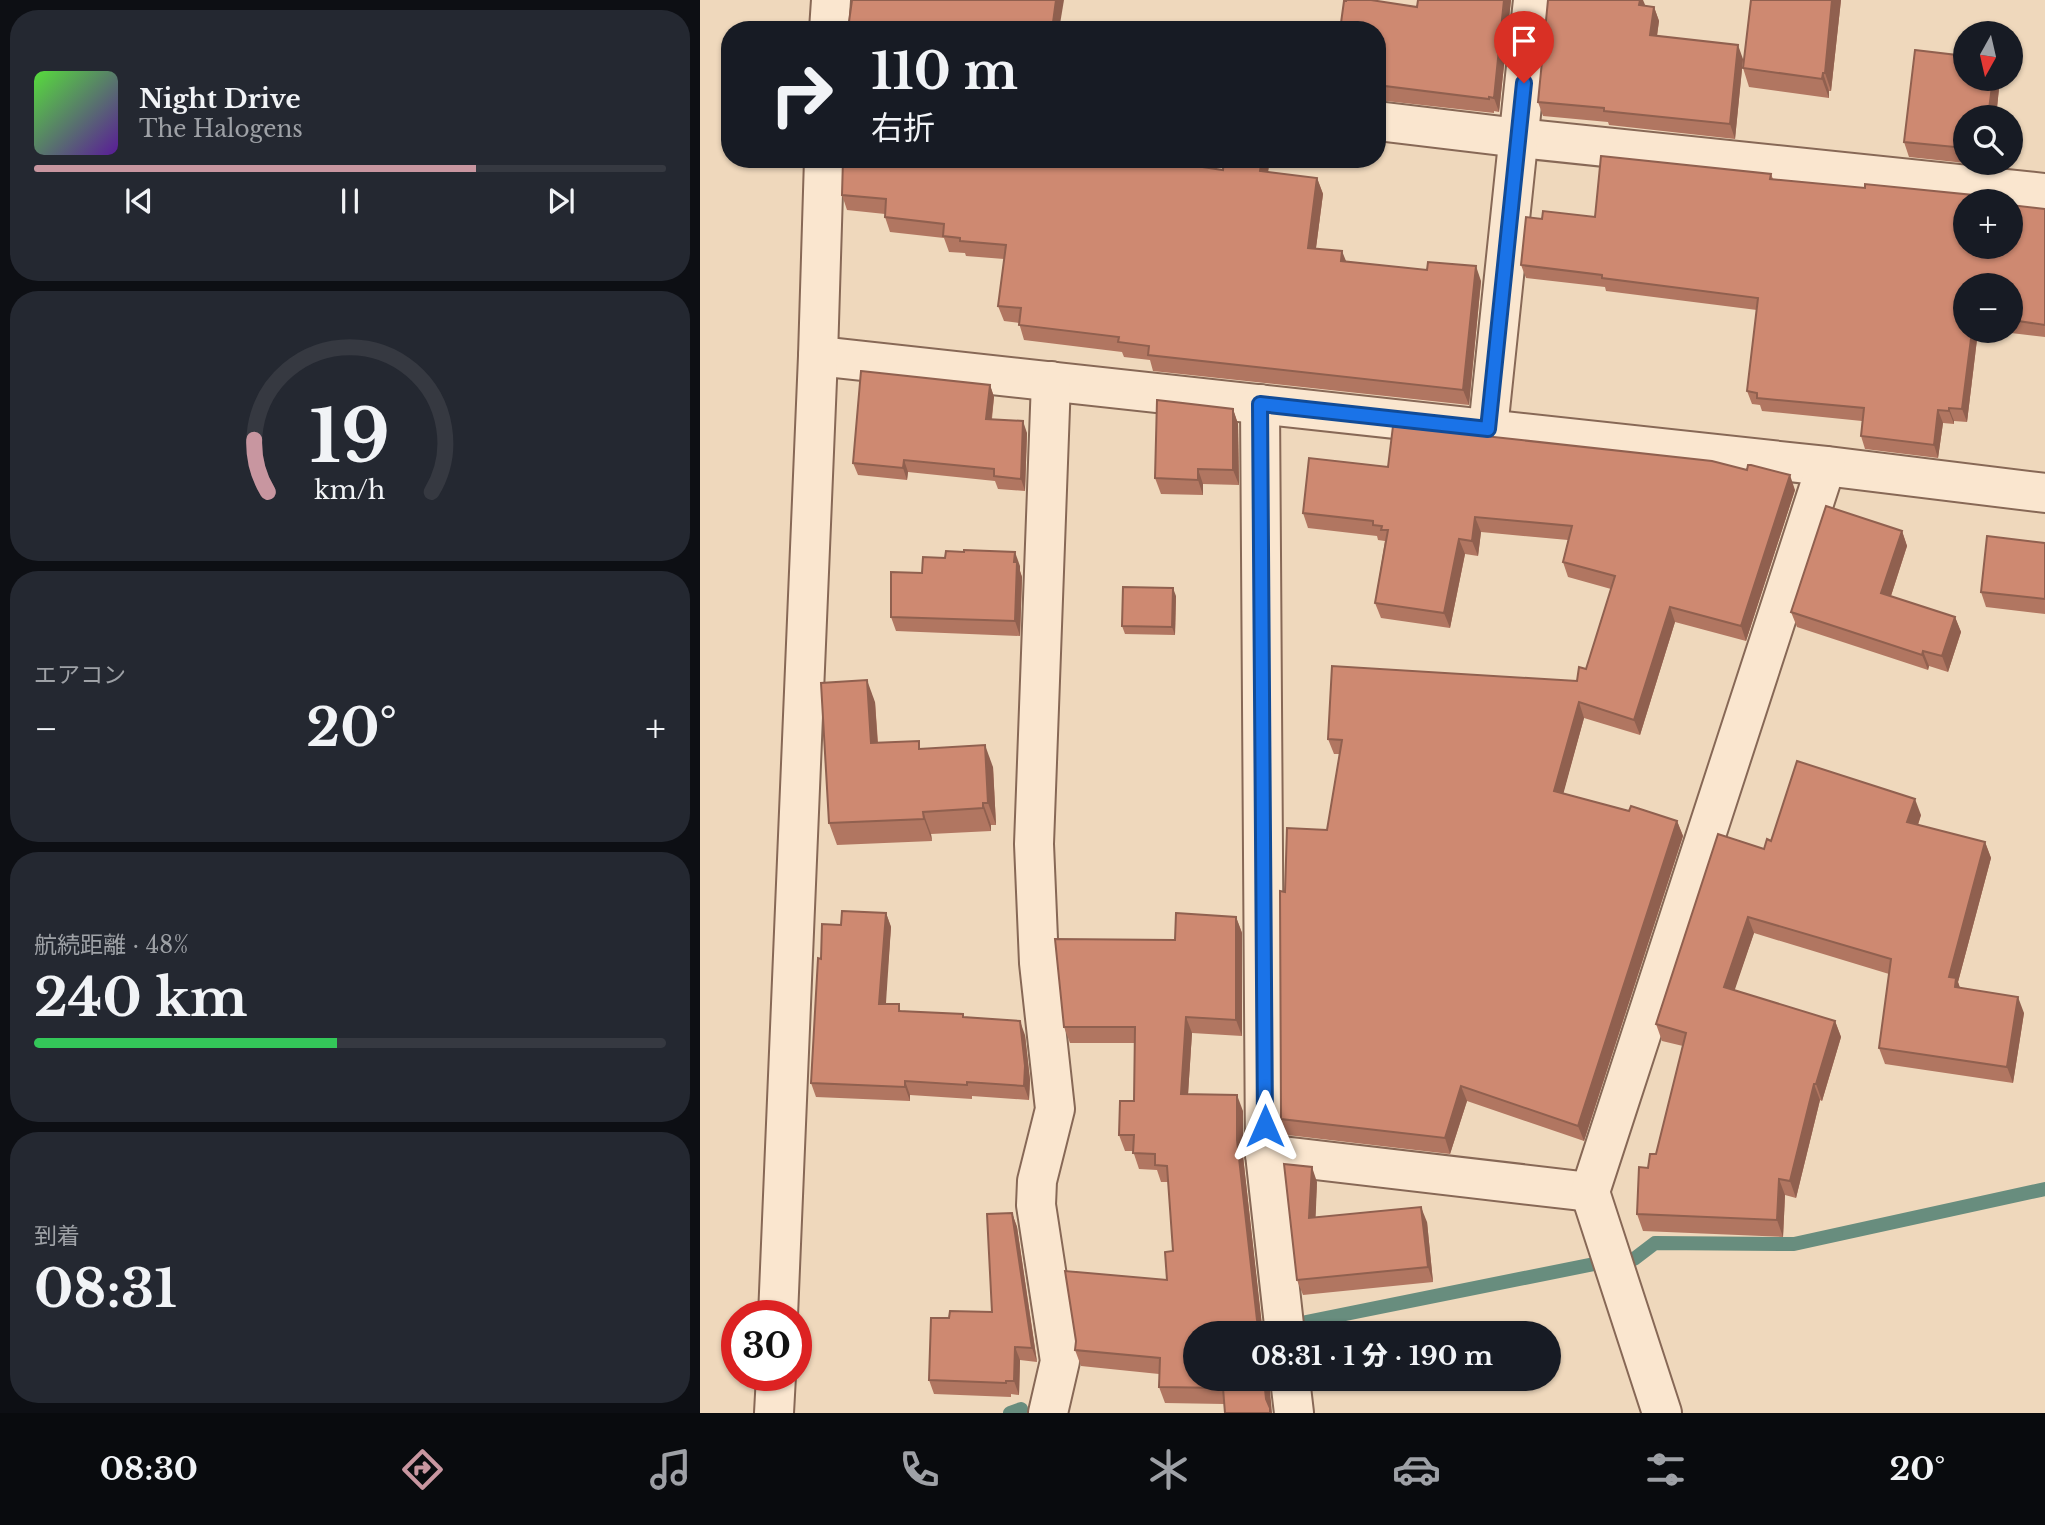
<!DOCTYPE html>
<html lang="ja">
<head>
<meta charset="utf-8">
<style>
	body { margin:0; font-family:"Libre Baskerville","Noto Sans JP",serif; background:#242831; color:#f1f3f6; height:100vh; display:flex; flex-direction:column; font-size:26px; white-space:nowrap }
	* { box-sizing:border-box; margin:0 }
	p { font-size:23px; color:#9ea1a6 }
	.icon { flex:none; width:38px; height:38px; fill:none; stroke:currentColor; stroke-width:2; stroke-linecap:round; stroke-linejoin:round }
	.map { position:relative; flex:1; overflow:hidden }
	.sheet { display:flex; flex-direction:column; gap:10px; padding:10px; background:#0d0f14; width:700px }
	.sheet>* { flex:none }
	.guide { position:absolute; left:21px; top:21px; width:665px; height:147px; border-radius:28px; box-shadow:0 2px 5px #0004; background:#171b24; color:#f1f3f6; overflow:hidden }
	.needle { width:46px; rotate:188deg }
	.tools { position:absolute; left:1253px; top:21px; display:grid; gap:14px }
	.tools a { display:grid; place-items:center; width:70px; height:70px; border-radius:50%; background:#171b24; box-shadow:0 2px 5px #0004; font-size:35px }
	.speed { position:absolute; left:21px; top:1300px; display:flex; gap:14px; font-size:35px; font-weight:700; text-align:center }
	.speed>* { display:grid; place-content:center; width:91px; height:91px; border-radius:50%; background:#171b24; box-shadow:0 2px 5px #0004; line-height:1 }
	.speed .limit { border:10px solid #d22; background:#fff; color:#111 }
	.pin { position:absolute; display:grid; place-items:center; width:60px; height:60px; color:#fff; margin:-72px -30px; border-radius:50% 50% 50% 0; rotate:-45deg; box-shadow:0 0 7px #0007 }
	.pin .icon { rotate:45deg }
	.me { position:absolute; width:77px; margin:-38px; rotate:0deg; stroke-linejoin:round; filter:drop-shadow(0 0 5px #0008) }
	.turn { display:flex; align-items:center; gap:24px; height:147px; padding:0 35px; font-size:32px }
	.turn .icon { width:91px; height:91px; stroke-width:2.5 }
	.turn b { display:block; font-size:49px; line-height:60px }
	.big { font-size:52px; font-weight:800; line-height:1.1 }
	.sheet .tile { flex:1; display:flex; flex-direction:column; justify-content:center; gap:10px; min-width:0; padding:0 24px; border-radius:28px; background:#242831 }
	.sheet .dial { align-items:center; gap:0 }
	.dial svg { height:182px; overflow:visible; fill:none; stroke:#363941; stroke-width:7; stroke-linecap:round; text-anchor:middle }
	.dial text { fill:#f1f3f6; stroke:none }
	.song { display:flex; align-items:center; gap:21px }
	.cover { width:84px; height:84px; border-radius:10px; background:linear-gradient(135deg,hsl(110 70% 55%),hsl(270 70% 35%)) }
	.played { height:7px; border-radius:4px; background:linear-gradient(90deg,#c896a0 70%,#363941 70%) }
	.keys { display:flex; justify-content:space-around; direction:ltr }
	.heat { display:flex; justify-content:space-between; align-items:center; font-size:38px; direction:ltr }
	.charge { height:10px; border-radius:5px; background:linear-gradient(90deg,#34c759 48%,#363941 0) }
	.trip { position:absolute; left:483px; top:1321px; width:378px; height:70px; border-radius:35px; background:#171b24; box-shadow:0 2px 5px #0004; font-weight:800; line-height:70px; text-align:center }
	.tabs { display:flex; height:112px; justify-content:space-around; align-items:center; background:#090b0e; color:#9ea1a6 }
	.tabs .icon { width:49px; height:49px }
	.tabs .active { color:#c896a0 }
	.tabs b { font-size:32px; color:#f1f3f6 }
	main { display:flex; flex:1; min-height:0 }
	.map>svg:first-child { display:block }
</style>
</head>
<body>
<main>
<section class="sheet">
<div class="tile">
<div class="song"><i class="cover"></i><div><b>Night Drive</b><p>The Halogens</p></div></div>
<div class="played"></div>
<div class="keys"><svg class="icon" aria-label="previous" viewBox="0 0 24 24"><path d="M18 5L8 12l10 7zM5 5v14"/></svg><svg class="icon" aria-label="pause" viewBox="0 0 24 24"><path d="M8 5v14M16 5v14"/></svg><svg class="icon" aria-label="next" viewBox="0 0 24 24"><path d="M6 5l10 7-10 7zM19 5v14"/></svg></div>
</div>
<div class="tile dial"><svg viewBox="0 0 100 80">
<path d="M14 69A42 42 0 1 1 86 69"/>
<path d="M14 69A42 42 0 0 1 8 46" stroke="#c896a0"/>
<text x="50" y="56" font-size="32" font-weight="700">19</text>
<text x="50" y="72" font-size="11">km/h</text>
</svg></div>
<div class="tile"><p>エアコン</p>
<div class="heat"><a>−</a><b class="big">20°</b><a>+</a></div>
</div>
<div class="tile"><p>航続距離 · 48%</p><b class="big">240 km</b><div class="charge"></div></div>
<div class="tile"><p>到着</p><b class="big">08:31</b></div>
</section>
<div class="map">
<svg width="1345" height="1413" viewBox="0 0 1345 1413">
	<rect width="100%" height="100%" fill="#efd8bc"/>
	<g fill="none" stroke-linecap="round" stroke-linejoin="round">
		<g stroke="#688d7e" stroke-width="14">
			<path d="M934,1259L955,1243L1094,1244L1345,1189"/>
			<path d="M606,1322L899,1263"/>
			<path d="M310,1413L321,1409"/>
		</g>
		<defs>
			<g id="minor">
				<path d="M129,30L131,0"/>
				<path d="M677,121L819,138L1345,193"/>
				<path d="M118,356L1126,466L1345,493"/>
				<path d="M560,404L565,1154L585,1334"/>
				<path d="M788,429L833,0"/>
				<path d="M565,1154L890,1192"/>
				<path d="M78,1316L118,356L124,159"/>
				<path d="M590,1379L594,1413"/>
				<path d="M74,1413L76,1376"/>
				<path d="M348,1413L360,1361L336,1205L337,1181L355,1109L339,963L334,844L351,381"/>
				<path d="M962,1413L890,1192L1126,466"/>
			</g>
		</defs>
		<use href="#minor" stroke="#876856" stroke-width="42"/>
		<use href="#minor" stroke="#fae6cf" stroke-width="38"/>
	</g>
	<g fill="#b17661">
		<path d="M811,0L799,112L794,111V113L677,100V30Z"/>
		<path d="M1051,0H1141L1131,91H1129V98L1049,87L1043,68Z"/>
		<path d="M945,6L954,7L959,21L957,36L1043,59L1035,139L909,125L908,122L843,116L838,102Z"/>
		<path d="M1265,79H1300L1296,117H1265V163L1209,157L1204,142Z"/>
		<path d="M1266,163H1294V166Z"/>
		<path d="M569,165L568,172L617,178L623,194L616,248L646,261L781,281L769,405L453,371L450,360L424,357L422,352L324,340L319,323L304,321L298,306L304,259L266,256L265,253L249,252L244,238L190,232L185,217V214L147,210L142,195L523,170Z"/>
		<path d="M1071,174L1073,179L1165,188L1283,196L1285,201H1265L1345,209V337L1294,331H1311V285H1265V331H1280H1278L1267,422L1254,421V424L1243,423L1238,458L1165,449L1161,436L1162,421L1062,411L1060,405L1052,404L1047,391L1057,310L906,291L905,287L826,278L821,265L842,219L895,217Z"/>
		<path d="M290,385L294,397L292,419L327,433L325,491L298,489L295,481L208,472L207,480L158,475L153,463Z"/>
		<path d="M533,409L538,424L539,485L503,484V495L461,494L455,478Z"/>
		<path d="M688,467L1095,490L1046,641L975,622L940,735L884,718L863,793L929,811L977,821L983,836L884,1141L767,1101L750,1154L587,1135L581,1119L585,892L627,830L640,754H634L628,739L877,681L886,669L911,589L868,577L863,562L868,540L781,532L778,556L765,554L750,628L681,618L675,603L685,541L678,540L677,536L608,528L603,513Z"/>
		<path d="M1202,531L1207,546L1191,596L1255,617L1261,632L1248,672L1229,666L1228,670L1097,627L1091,612Z"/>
		<path d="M1345,543V614L1286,607L1281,592Z"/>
		<path d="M320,566V571L322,577L320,636L196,631L191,617L222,573Z"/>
		<path d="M476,596L475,635L425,634L422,626Z"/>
		<path d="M175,702L178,742L222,749L293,767L296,825H291V831L231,834L232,841L137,845L129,823Z"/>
		<path d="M1221,815L1218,825L1285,842L1291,858L1258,982L1260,988L1324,1013L1313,1083L1185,1064L1179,1048L1189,974L1054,933L1034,990L1135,1021L1141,1037L1122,1101L1120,1100L1096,1198L1085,1195L1083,1237L943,1231L937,1214L948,1168L956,1154L983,1046L962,1041L956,1024L1071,841Z"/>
		<path d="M186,913L191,927L185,1004L202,1011L263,1014L264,1017L325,1035L330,1080L329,1100L272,1096V1099L210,1095V1101L116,1097L111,1083L121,959L141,925Z"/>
		<path d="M536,917L542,933V1036L492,1033L488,1094L543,1111V1156L568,1382L524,1404L465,1403L459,1387V1374L381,1366L375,1350L467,1280L473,1251L468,1182H461L457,1170L439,1169L433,1151H425L419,1135L434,1101L435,1043H370L364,1027L475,940Z"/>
		<path d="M617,1182L615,1218L727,1222L733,1282L603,1295L597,1280Z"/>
		<path d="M312,1213L317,1227L337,1362L320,1360L319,1395L311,1394V1397L234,1394L229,1380L249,1318L292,1312Z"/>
	</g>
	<g fill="#90604f">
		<path d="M356,0H364L359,30H352Z"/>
		<path d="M804,0H811L799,112L794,98Z"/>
		<path d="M939,0H943L946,7L939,5Z"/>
		<path d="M1132,0H1141L1131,91L1125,73Z"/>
		<path d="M954,7L959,21L955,49L950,35Z"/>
		<path d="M1038,45L1043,59L1035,139L1030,124Z"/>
		<path d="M1123,73L1129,91V98L1122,79Z"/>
		<path d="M1293,79H1300L1296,117H1288Z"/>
		<path d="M562,159H567L569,165L566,186L560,171Z"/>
		<path d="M617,178L623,194L614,263L608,248Z"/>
		<path d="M642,251L648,266L641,261Z"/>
		<path d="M776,266L781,281L769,405L763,390Z"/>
		<path d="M1272,331H1278L1267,422L1262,409Z"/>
		<path d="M290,385L294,397L290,431L286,419Z"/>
		<path d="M1249,408L1254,421V424L1249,411Z"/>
		<path d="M533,409L538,424L539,485L533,470Z"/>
		<path d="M1238,410L1243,423L1238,458L1234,445Z"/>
		<path d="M323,421L327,433L325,491L321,479Z"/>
		<path d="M204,460L208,472L207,480L203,468Z"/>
		<path d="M498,469L503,484V495L498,480Z"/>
		<path d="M1090,475L1095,490L1046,641L1041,626Z"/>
		<path d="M775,517L781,532L778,556L772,541Z"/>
		<path d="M1202,531L1207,546L1187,608L1181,593Z"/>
		<path d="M759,539L765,554L750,628L744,613Z"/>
		<path d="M315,552L320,566V571L322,577L320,636L315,621Z"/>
		<path d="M473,588L476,596L475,635L472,627Z"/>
		<path d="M970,607L975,622L940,735L934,720Z"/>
		<path d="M1255,617L1261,632L1248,672L1242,656Z"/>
		<path d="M1223,651L1229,666L1228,670L1222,655Z"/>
		<path d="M167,680L175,702L179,765L171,743Z"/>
		<path d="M879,702L884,718L860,806L854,791Z"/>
		<path d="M285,745L293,767L296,825L288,803Z"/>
		<path d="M1215,799L1221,815L1213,839L1207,822Z"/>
		<path d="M283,803L291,825V831L283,808Z"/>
		<path d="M223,812L231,834L232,841L224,819Z"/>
		<path d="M977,821L983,836L884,1141L878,1126Z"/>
		<path d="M1285,842L1291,858L1258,982L1262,994L1261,1004L1249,977Z"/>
		<path d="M186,913L191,927L185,1018L179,1004Z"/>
		<path d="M536,917L542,933V1036L536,1020Z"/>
		<path d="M1048,917L1054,933L1030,1004L1024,987Z"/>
		<path d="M1318,997L1324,1013L1313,1083L1307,1067Z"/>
		<path d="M486,1017L492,1033L487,1110L481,1094Z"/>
		<path d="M320,1021L325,1035L330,1080L329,1100L324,1086Z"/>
		<path d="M1135,1021L1141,1037L1122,1101L1116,1084Z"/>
		<path d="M205,1081L210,1095V1101L205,1087Z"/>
		<path d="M1114,1084L1120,1100L1096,1198L1090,1181Z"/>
		<path d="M761,1086L767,1101L750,1154L745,1138Z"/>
		<path d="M537,1095L543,1111V1156L563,1334L557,1320L537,1140Z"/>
		<path d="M612,1167L617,1182L615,1233L609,1218Z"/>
		<path d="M1079,1179L1085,1195L1083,1237L1077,1220Z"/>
		<path d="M721,1207L727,1222L733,1282L728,1267Z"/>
		<path d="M312,1213L317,1227L337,1362L332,1348Z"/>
		<path d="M315,1347L320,1360L319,1395L314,1381Z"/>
		<path d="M564,1379H569L572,1413H570L566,1399Z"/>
	</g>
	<g fill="#ce8971" stroke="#90604f" stroke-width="2">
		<path d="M152,0H356L352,30L148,29Z"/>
		<path d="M646,0H671L717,7L718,0H804L794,98L789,97V99L677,85V30H640L644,1H646Z"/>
		<path d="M848,0H940L939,5L954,7L950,35L1038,45L1030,124L904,111V108L838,102Z"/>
		<path d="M1051,0H1132L1125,73H1123L1122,79L1043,68Z"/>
		<path d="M1215,50L1265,56V79H1293L1288,117H1265V148L1204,142Z"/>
		<path d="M901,156L1071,174L1070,179L1165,188V184L1283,196L1282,201H1265V247H1311V205L1345,209V325L1311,320V285H1265V331H1272L1262,409L1249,408V411L1238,410L1234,445L1161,436L1164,408L1057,398V393L1047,391L1058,298L902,278V275L821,265L826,217L842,219L843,211L895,217Z"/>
		<path d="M143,159H449L523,170L524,159H562L560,171L617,178L608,248L642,251L641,261L727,270L728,262L776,266L763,390L448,355L449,346L418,342L419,337L319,325L321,308L298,306L306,245L260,241V238L243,236L244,224L185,217L186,199L142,195Z"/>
		<path d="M161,371L290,385L286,419L323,421L321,479L294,476V469L204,460L203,468L153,463Z"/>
		<path d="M457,400L533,409V470L498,469V480L455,478Z"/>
		<path d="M693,426L1012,461L1047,470L1048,465H1051L1090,475L1041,626L970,607L934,720L879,702L854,791L929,811L931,806L977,821L878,1126L761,1086L745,1138L581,1119L580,891L585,892L587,828L627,830L642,740L628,739L632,666L877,681L879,667L886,669L915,576L863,562L872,526L775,517L772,541L759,539L744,613L675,603L688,530H681L682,526L673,525V521L603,513L609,458L688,467Z"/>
		<path d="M1126,506L1202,531L1181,593L1255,617L1242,656L1223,651L1222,655L1091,612Z"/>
		<path d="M1287,536L1345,543V599L1281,592Z"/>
		<path d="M264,550L315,552L314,562H317L315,621L191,617V572L222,573L223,557L245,558L246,551L264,552Z"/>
		<path d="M423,587L473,588L472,627L422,626Z"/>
		<path d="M167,680L171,743L219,741V749L285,745L288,803H283V808L223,812L224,819L129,823L121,683Z"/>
		<path d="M1097,761L1215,799L1207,822L1285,842L1249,977L1256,978L1255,987L1318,997L1307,1067L1179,1048L1191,959L1048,917L1024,987L1135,1021L1116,1084H1114L1090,1181L1079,1179L1077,1220L937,1214L939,1167L948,1168L950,1154H956L986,1033L956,1024L1018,834L1064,849L1067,839L1071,841Z"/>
		<path d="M142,911L186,913L179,1004H199V1011L263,1014V1017L320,1021L325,1066L324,1086L267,1082V1085L205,1081V1087L111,1083L118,958L121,959L122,924L141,925Z"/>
		<path d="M476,913L536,917V1020L486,1017L481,1094L537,1095V1140L557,1320L563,1334H495V1379H564L566,1399L570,1408V1413H525L523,1388L459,1387L460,1358L375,1350L376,1341L365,1271L467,1280L465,1252L473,1251L467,1166L455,1165V1154L433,1153L434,1135H419L420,1101H434L435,1027H364L355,939L475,940Z"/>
		<path d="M584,1164L612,1167L609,1218L721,1207L728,1267L597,1280Z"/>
		<path d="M312,1213L332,1348L315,1347L314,1381H306V1383L229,1380L231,1318H249L250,1311L292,1312L287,1214Z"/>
	</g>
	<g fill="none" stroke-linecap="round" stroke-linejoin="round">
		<defs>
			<path id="route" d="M565,1126L560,404L788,429L824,83"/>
		</defs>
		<use href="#route" stroke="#114b97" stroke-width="18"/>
		<use href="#route" stroke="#1a73e8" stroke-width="12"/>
	</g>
</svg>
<div class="tools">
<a><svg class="needle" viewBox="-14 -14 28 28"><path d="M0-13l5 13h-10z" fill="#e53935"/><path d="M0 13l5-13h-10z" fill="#9ea1a6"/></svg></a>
<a><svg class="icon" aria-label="search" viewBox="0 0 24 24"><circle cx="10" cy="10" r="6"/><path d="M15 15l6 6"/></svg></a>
<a>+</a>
<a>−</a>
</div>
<div class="speed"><div class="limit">30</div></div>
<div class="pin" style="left:824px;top:83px;background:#d93025"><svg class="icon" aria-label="arrive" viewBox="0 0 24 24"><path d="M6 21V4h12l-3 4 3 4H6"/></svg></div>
<svg class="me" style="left:565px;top:1126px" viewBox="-20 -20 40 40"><path d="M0-17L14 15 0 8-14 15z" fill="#1a73e8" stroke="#fff" stroke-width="4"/></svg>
<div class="trip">08:31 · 1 分 · 190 m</div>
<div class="guide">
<div class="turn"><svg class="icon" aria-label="right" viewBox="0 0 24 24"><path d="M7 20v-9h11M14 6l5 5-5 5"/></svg><div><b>110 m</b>右折</div></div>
</div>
</div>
</main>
<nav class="tabs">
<b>08:30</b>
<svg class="icon active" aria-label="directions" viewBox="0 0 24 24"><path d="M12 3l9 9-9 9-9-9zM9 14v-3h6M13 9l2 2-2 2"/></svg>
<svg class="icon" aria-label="music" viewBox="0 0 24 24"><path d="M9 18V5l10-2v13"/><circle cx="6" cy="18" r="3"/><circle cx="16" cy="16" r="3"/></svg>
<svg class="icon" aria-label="phone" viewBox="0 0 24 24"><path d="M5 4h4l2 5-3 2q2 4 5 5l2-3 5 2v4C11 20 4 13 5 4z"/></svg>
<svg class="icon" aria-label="climate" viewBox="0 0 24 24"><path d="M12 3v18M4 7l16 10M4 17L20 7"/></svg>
<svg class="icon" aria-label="car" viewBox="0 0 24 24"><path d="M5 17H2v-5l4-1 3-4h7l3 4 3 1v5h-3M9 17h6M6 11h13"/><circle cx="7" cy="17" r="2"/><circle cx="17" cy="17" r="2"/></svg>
<svg class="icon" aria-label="filters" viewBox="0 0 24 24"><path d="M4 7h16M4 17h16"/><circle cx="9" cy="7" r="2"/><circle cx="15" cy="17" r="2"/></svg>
<b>20°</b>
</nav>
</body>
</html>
